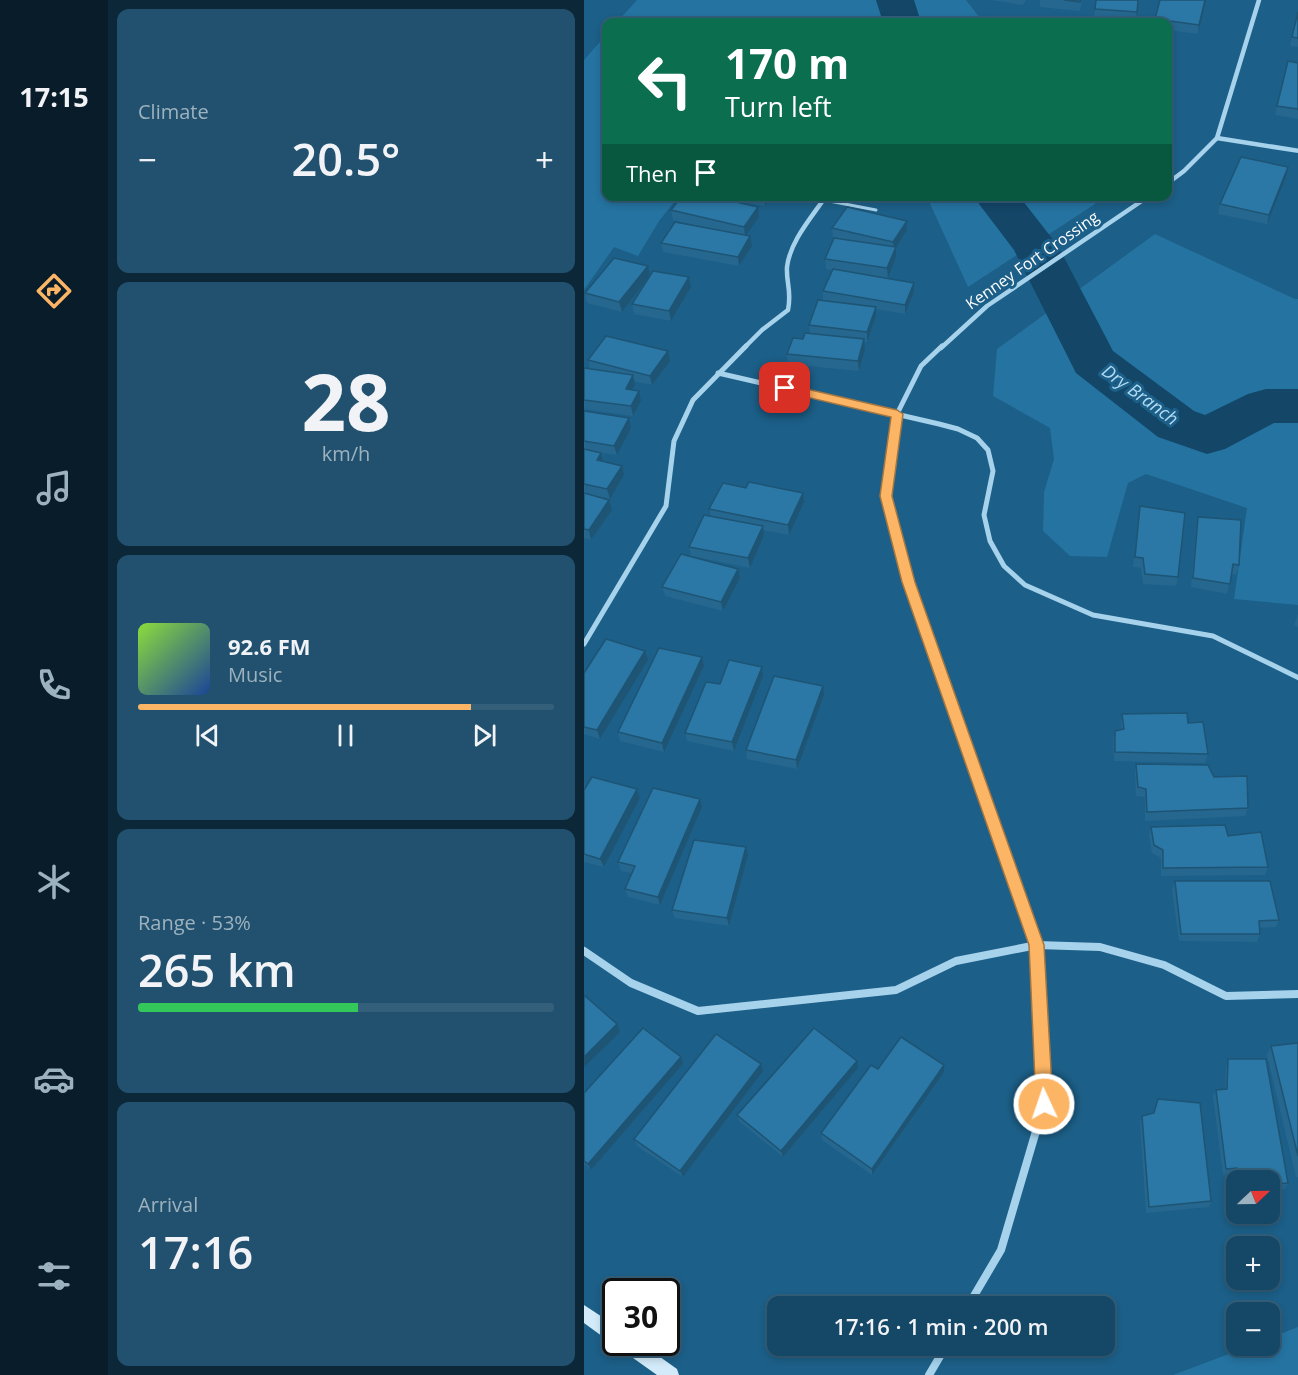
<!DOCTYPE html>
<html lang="en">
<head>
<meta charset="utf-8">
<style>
	body { margin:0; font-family:"Open Sans",sans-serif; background:#22516f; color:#f1f3f6; height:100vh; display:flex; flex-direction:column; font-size:22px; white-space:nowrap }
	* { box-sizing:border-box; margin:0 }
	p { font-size:20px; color:#9db2bf }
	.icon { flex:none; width:33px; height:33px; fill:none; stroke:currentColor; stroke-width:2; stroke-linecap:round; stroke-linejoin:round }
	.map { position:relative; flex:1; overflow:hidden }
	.side { display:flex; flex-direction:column; gap:9px; padding:9px; background:#0c2738; width:476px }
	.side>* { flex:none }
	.hud { position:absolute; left:18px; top:18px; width:570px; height:183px; border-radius:12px; box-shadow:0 3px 9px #0003,0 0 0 2px #345f7a; background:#0b6e4f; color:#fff; overflow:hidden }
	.needle { width:39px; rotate:68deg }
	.tools { position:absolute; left:642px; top:1170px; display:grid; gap:12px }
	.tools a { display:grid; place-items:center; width:54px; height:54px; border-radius:12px; background:#154766; box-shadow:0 3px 9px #0003,0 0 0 2px #345f7a; font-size:30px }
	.speed { position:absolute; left:18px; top:1278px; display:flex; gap:12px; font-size:30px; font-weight:700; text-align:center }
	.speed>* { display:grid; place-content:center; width:78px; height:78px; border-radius:50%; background:#154766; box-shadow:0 3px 9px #0003,0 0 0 2px #345f7a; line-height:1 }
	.speed .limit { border:3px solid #111; border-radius:9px; background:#fff; color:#111 }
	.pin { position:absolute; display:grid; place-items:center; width:51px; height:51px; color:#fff; margin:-26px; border-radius:12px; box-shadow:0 3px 9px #0006 }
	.me { position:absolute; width:66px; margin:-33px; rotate:357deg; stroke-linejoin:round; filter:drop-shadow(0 0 4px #0008) }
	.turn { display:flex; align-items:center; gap:21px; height:126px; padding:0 24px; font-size:27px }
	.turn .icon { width:78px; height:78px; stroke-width:2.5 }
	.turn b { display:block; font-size:42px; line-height:51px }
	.then { display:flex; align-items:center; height:57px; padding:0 24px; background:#0003; gap:12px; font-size:22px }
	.big { font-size:45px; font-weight:600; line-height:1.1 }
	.side .card { flex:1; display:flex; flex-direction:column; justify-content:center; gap:9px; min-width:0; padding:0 21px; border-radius:12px; background:#22516f }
	.side .dial { align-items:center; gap:0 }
	.dial b { font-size:78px; line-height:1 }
	.song { display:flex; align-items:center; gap:18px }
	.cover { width:72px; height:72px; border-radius:9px; background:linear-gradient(135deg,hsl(90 70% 55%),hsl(220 70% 35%)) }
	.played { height:6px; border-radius:3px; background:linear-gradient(90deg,#fcb564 80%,#345f7a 80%) }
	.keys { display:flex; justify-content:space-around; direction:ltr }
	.heat { display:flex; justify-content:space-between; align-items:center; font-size:33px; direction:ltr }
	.charge { height:9px; border-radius:4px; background:linear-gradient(90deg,#34c759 53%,#345f7a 0) }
	.trip { position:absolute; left:183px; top:1296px; width:348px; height:60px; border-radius:12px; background:#154766; box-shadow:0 3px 9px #0003,0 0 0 2px #345f7a; font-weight:600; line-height:60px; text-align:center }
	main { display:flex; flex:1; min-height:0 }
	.tab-bar { display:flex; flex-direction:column; width:108px; justify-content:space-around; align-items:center; background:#081c29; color:#9db2bf }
	.tab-bar .icon { width:42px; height:42px }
	.tab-bar .selected { color:#fcb564 }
	.tab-bar b { font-size:27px; color:#f1f3f6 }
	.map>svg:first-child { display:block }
</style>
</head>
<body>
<main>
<nav class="tab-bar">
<b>17:15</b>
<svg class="icon selected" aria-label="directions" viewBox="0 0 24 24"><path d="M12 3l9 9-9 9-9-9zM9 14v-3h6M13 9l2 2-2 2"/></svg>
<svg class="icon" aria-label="music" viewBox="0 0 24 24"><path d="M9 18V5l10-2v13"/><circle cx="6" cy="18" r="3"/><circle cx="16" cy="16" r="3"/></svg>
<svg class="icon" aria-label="phone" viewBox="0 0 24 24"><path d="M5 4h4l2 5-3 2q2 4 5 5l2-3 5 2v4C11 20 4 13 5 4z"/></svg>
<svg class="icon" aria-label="climate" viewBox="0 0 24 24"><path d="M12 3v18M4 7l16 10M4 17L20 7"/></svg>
<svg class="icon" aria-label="car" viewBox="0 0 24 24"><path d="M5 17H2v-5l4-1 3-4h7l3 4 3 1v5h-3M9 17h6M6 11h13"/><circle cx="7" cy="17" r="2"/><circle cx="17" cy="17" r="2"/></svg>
<svg class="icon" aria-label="filters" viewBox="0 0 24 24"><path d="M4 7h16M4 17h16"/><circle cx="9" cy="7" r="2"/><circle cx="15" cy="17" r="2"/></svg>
</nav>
<section class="side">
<div class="card"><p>Climate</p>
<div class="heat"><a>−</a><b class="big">20.5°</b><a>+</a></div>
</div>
<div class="card dial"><b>28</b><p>km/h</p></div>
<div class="card">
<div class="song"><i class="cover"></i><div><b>92.6 FM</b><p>Music</p></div></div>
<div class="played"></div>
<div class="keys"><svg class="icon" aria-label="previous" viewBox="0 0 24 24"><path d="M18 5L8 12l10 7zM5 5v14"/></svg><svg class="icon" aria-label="pause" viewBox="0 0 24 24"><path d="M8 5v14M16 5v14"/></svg><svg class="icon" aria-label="next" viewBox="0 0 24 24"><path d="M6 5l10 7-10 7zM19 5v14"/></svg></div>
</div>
<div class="card"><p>Range · 53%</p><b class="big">265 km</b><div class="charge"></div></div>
<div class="card"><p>Arrival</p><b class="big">17:16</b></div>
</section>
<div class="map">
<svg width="715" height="1375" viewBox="0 0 715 1375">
	<rect width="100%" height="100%" fill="#1c5f88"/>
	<g fill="#2573a1">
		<path d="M53,0H382L399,22H33Z"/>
		<path d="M22,35V196L94,197L75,221L54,256L30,247L0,290V60Z"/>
		<path d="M343,197H513L511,204L384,287Z"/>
		<path d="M571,234L711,299H714V605L650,599L663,508L562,474L544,483L523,557L486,556L459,531L460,492L470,459L466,428L409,396L413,349Z"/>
		<path d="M714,1327V1375H589L666,1346H686V1338Z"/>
	</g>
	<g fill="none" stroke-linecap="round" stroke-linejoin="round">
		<g fill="#134667" fill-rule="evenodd">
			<path d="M292,0H330L337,22H299Z"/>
			<path d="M389,196H435L474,246L529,351L610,411L621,415L664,394L682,389H715V423H690L641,449L623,454L574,437L492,373L430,250Z"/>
		</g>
		<path stroke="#a6d2ec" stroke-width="3" d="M240,200L292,210"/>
		<g stroke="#a6d2ec" stroke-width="4.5">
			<path d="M633,138L715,151"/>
			<path d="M584,183L600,171L633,138L675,0"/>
			<path d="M160,348L178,330L204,310C208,291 202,283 203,267C206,241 228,217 242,196"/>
			<path d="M357,348L403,306L565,196"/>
		</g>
		<g stroke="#a6d2ec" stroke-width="5">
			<path d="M358,346L337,366L313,414L302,496L324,582L400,796"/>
			<path d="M134,373L355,424L374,429L393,438L404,450L409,471L400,515L406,541L420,566L441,585L509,615L629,636L715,678"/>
			<path d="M0,644L82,506L90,441L109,400L162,346"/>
		</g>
		<g stroke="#a6d2ec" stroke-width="8">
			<path d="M0,951L47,983L114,1011L312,990L372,961L453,945L516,947L580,965L642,996L715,994"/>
			<path d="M384,1306L417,1250L460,1104L453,945L400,795"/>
			<path d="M345,1375L362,1346"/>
		</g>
		<path fill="#d2eaf9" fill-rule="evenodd" d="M0,1305L32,1326V1342H55L93,1369L95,1375H73L35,1348L34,1343L26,1342L0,1323Z"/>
	</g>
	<g fill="#25678f">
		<path d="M407,0H442L439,5Z"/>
		<path d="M456,0H498L496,11L456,7Z"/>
		<path d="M554,0L551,22L510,19L511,9Z"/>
		<path d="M576,0H622L614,34L584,30V22H571Z"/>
		<path d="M714,12V47L706,46Z"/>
		<path d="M714,63V119L691,115L693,106Z"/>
		<path d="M702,177L683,224L634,214L636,204Z"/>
		<path d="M98,196H187L181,206L134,198L175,217L162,235L168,246L155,266L79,252L77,243L126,229L89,220L87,210Z"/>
		<path d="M248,228L323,230L312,248V257L304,278L330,292L321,314L292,309V316L283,342H280L281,349L275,371L204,364L203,354L226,333L225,325L239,300V291L249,270L242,269L241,259L255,239L249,237Z"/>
		<path d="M64,266L66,276L105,277L107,287L87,321L50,314L48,304L65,278L38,312L3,303L1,293Z"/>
		<path d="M4,360L86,361L68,385L50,381L51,385L49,390L57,401L49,416L0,409V368L6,369Z"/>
		<path d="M0,411L45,418L47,428L33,455L17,453L19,461L40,475L26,499L0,493Z"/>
		<path d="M0,493L28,510L7,540L0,538Z"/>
		<path d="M220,502L205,535L179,530L180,535L166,568L107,556L105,547L127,516L125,509Z"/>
		<path d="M556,506L594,577L592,586L559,584L557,568L549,567Z"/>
		<path d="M614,517L655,565L652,575L647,574L643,594L607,587L612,527Z"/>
		<path d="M156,578L139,611L81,596L78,587Z"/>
		<path d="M714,614V627L710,625Z"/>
		<path d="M118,657L120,666L80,752L36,741L34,732Z"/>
		<path d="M64,660L16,739L0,734V673Z"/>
		<path d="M178,667L179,676L150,751L103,741L101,733L136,684Z"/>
		<path d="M240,695L213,769L163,759L162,750Z"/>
		<path d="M538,714L624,754L621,763L530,761L529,740L531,731L538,730L537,723Z"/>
		<path d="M552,764L630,777L664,808L661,816L561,821V797L552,796L551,773Z"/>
		<path d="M53,789L56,798L20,867L0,862V790Z"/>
		<path d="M116,799L118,807L76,905L44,897L41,889L48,873L37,871L34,862Z"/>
		<path d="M567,827L644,836L684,867L681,875L577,876V858L568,853L565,836Z"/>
		<path d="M162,847L164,855L145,926L91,918L88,910Z"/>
		<path d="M591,881L695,920L692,927L675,928L676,934L673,942L595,941L588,890Z"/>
		<path d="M714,1043V1177H712L683,1055L687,1046Z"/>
		<path d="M97,1057L99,1064L7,1170L0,1164V1093Z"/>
		<path d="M644,1059L704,1183L701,1189L686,1190V1180H652V1192H651L650,1174L639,1175L629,1096L632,1090L641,1089L642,1066Z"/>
		<path d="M274,1068L199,1157L155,1121L153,1115Z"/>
		<path d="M294,1069L360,1072L288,1175L238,1140L237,1133Z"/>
		<path d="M179,1071L99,1177L53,1146L50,1139Z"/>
		<path d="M558,1116L627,1201L625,1207L562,1213L556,1123Z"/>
	</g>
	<g fill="#1e5474">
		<path d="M621,0H622L614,34L615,25Z"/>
		<path d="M704,167L702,177L683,224L685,215Z"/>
		<path d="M180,196H187L181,206Z"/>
		<path d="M174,207L175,217L161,237L160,227Z"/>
		<path d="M323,221V230L312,248V257L304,278L303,268L310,252L309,242Z"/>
		<path d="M166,236L168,246L155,266L154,257Z"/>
		<path d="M64,266L66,276L38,312L35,302Z"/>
		<path d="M105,277L107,287L87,321L85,311Z"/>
		<path d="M330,283V292L321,314V305Z"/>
		<path d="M292,307V316L283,342V332Z"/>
		<path d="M280,339L281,349L275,371L274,361Z"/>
		<path d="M84,351L86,361L68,385L66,376Z"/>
		<path d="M49,375L51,385L44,399L42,389Z"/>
		<path d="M55,391L57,401L49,416L47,406Z"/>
		<path d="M45,418L47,428L33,455L30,446Z"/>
		<path d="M17,453L19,462L13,460Z"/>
		<path d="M38,466L40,475L26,499L23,489Z"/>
		<path d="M219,493L220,502L205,535L204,525Z"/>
		<path d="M25,500L28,510L7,540L5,530Z"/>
		<path d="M179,526L180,535L166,568L164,558Z"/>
		<path d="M154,569L156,578L139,611L137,602Z"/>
		<path d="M61,651L64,660L16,739L13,730Z"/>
		<path d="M118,657L120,666L80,752L78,743Z"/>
		<path d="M178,667L179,676L150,751L148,742Z"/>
		<path d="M239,686L240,695L213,769L212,760Z"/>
		<path d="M53,789L56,798L20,867L16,859Z"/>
		<path d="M116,799L118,807L76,905L74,897Z"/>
		<path d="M162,847L164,855L145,926L143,918Z"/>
		<path d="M33,1024L36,1032L0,1067V1057Z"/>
		<path d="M97,1057L99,1064L7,1170L4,1164Z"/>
		<path d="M273,1061L274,1068L199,1157L197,1151Z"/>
		<path d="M177,1064L179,1071L99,1177L96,1171Z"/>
		<path d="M360,1065V1072L288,1175V1169Z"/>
	</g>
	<g fill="#2b78a6" stroke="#1e5474" stroke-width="1.5">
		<path d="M480,0H497L496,2Z"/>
		<path d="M512,0H554L553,12L511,9Z"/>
		<path d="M576,0H621L615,25L571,19Z"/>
		<path d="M714,12V38L708,37Z"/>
		<path d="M704,61L714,63V109L693,106Z"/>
		<path d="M657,157L704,167L685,215L636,204Z"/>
		<path d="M98,196H125L174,207L160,227L87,210Z"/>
		<path d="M263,207L323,221L309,242L248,228Z"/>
		<path d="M91,222L166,236L154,257L77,243Z"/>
		<path d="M250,238L312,247L303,268L241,259Z"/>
		<path d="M30,258L64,266L35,302L1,293Z"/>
		<path d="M249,269L330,283L321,305L239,291Z"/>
		<path d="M69,271L105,277L85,311L48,304Z"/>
		<path d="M234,300L292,307L283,332L225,325Z"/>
		<path d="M221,333L280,339L274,361L203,354L209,338L219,339Z"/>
		<path d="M22,336L84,351L66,376L4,360Z"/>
		<path d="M0,368L49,375L42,389L55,391L47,406L0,400Z"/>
		<path d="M0,411L45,418L30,446L0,441Z"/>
		<path d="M0,449L17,453L13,460L38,466L23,489L0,484Z"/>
		<path d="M165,482L219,493L204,525L125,509L139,483L162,488Z"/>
		<path d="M0,493L25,500L5,530L0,529Z"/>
		<path d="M556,506L601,513L594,577L561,574L559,558L551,557Z"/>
		<path d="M120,515L179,526L164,558L105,547Z"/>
		<path d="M614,517L657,520L655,565L649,564L646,584L609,578Z"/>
		<path d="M97,554L154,569L137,602L78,587Z"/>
		<path d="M22,639L61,651L13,730L0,727V673Z"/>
		<path d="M75,648L118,657L78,743L34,732Z"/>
		<path d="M145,660L178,667L148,742L101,733L122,682L136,684Z"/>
		<path d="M190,676L239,686L212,760L162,750Z"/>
		<path d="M603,713L604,723L619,722L624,754L531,752V731L540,729L538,714Z"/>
		<path d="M552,764L624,765L630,777L663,776L664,808L563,812L562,789L554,787Z"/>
		<path d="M8,777L53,789L16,859L0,854V790Z"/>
		<path d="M69,788L116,799L74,897L41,889L51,866L34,862Z"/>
		<path d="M641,825L644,836L677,832L684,867L579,868V850L570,845L567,827Z"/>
		<path d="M110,840L162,847L143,918L88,910Z"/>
		<path d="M591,881H686L695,920L675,921L676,934H597Z"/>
		<path d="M0,995L33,1024L0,1057Z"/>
		<path d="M59,1028L97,1057L4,1164L0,1161V1093Z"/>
		<path d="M230,1028L273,1061L197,1151L153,1115Z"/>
		<path d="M132,1034L177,1064L96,1171L50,1139Z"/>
		<path d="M317,1037L360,1065L288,1169L237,1133L287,1065L294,1069Z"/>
		<path d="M714,1043V1156L687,1046Z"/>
		<path d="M644,1059H682L704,1183L686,1184V1180H654L653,1168L642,1169L632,1090L643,1089Z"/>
		<path d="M574,1099L616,1103L627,1201L565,1207L558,1116L570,1113Z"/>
	</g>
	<path fill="#fcb564" stroke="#a47641" stroke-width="1.5" d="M201,384L313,410L319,414L308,496L331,582L460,945L469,1104L466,1110L460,1113L454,1110L452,1104L445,945L318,582L296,496L307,417L197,391V386Z"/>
	<g text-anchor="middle" stroke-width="6" stroke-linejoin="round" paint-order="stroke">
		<g font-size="16" fill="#fff" stroke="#1c5f88">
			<text transform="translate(448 260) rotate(-35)" y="6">Kenney Fort Crossing</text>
		</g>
		<g font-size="18" font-style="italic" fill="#b2dbf3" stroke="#1c5f88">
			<text transform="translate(556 395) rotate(36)" y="6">Dry Branch</text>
		</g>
	</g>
</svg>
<div class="tools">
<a><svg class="needle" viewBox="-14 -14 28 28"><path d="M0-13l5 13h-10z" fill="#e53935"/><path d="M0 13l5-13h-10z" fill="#9db2bf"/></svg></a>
<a>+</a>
<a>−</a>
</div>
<div class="speed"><div class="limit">30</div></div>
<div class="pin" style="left:201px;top:388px;background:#d93025"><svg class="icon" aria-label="arrive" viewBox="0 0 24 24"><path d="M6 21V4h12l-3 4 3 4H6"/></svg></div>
<svg class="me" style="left:460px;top:1104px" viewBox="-20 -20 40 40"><circle r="17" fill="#fcb564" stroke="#fff" stroke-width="3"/><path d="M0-11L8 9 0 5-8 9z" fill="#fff"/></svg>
<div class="trip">17:16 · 1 min · 200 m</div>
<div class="hud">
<div class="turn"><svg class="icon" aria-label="left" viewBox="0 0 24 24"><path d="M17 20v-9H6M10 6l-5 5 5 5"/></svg><div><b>170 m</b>Turn left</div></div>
<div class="then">Then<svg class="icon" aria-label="arrive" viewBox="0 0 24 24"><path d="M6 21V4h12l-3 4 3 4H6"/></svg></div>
</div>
</div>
</main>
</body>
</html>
